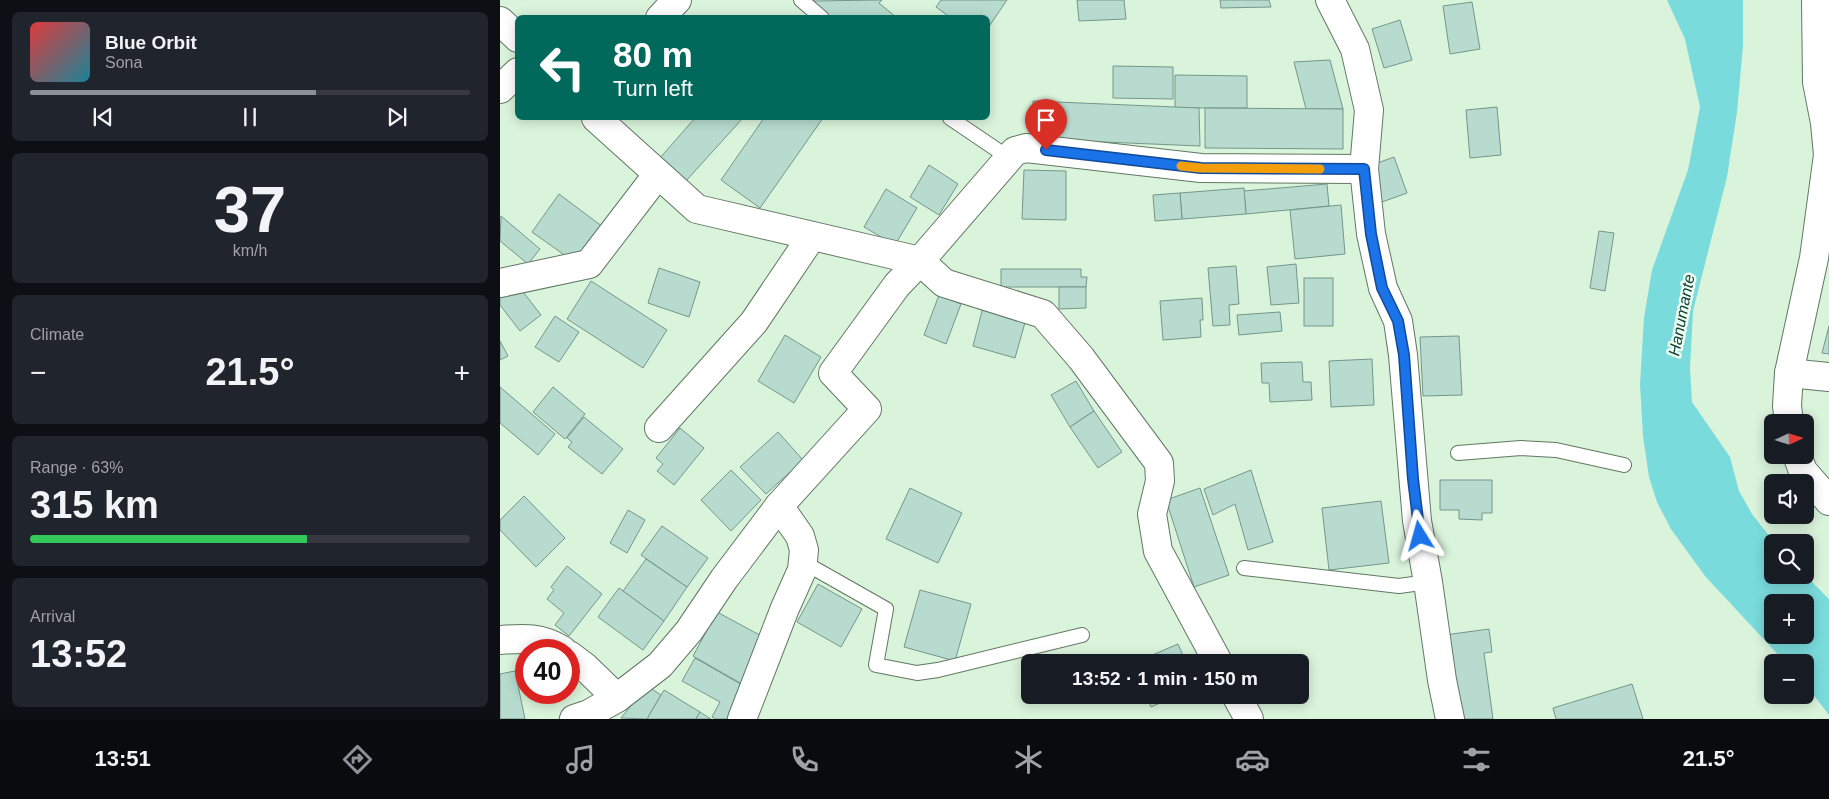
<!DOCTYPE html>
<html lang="en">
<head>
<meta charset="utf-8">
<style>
	body { margin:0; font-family:Helvetica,sans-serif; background:#20242c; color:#f1f3f6; height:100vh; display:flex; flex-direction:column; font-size:19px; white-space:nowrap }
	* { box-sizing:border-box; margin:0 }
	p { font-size:16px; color:#9ea1a6 }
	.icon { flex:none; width:28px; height:28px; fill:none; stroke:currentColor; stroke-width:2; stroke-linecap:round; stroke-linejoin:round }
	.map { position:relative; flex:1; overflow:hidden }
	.side { display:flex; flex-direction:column; gap:12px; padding:12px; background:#0d0f14; width:500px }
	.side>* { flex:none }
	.top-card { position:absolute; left:15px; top:15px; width:475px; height:105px; border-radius:8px; box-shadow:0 2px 12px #0003; background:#00695c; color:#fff; overflow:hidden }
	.needle { width:32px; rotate:86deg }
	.fabs { position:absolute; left:1264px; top:414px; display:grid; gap:10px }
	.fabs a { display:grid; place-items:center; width:50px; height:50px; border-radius:8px; background:#171b24; box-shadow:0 2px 12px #0003; font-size:25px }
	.speed { position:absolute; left:15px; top:639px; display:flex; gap:10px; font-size:25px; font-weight:700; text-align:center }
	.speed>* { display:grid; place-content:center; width:65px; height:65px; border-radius:50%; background:#171b24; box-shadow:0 2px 12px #0003; line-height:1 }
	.speed .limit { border:8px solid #d22; background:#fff; color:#111 }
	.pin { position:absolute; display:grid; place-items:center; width:42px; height:42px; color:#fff; margin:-51px -21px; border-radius:50% 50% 50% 0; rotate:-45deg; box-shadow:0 0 5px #0007 }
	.pin .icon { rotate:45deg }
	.me { position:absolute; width:55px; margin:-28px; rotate:352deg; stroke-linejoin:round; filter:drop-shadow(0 0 4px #0008) }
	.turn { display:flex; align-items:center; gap:18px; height:105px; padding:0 15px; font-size:22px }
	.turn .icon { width:65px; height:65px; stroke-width:2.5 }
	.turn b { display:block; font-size:35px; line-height:42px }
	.big { font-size:38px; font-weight:600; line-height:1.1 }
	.side .widget { flex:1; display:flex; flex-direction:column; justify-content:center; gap:8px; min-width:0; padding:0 18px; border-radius:8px; background:#20242c }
	.side .dial { align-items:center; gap:0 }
	.dial b { font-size:65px; line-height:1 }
	.song { display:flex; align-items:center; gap:15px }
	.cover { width:60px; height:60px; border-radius:8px; background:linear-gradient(135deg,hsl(0 70% 55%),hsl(190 70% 35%)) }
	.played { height:5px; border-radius:2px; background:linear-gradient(90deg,#8c9099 65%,#363941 65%) }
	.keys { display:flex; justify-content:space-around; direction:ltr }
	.heat { display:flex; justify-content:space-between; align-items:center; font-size:28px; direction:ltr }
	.charge { height:8px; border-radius:4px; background:linear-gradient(90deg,#34c759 63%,#363941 0) }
	.trip { position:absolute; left:521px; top:654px; width:288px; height:50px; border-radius:8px; background:#171b24; box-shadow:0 2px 12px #0003; font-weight:600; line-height:50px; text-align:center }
	.tab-bar { display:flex; height:80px; justify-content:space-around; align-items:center; background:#090b0e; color:#9ea1a6 }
	.tab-bar .icon { width:35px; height:35px }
	.tab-bar .active { color:#8c9099 }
	.tab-bar b { font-size:22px; color:#f1f3f6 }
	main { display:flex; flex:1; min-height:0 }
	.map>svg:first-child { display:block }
</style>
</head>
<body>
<main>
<section class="side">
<div class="widget">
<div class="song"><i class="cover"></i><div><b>Blue Orbit</b><p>Sona</p></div></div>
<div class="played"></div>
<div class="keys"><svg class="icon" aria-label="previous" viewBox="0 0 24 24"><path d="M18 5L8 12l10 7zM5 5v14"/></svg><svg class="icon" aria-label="pause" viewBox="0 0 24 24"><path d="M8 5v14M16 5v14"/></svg><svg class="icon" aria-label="next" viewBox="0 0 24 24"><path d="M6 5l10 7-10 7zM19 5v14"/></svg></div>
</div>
<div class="widget dial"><b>37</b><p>km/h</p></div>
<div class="widget"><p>Climate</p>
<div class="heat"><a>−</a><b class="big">21.5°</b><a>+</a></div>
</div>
<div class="widget"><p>Range · 63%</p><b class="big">315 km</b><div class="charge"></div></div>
<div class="widget"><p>Arrival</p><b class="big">13:52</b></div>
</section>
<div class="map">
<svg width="1329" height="719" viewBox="0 0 1329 719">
	<rect width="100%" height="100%" fill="#daf3db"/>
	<path fill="#7adbdc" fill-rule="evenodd" d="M1167,0H1243V46L1237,112L1227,177L1193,311L1190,368L1192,402L1230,457L1239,491L1252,514L1274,542H1272V575H1305L1329,599V715L1305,684V662H1285L1205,576L1171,529L1157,502L1149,477L1143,436L1140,384L1144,318L1152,270L1188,170L1200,107L1185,39ZM1272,602H1305V635H1272Z"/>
	<g fill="#b7dccf" stroke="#74978b">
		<path d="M382,0L379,3L397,18H332L312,1Z"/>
		<path d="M441,0H507L488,28V18H451L436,7Z"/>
		<path d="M577,0H624L626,19L579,21Z"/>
		<path d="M720,0H769L771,7L721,8Z"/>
		<path d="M972,2L980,49L950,54L943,6Z"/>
		<path d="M900,20L912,60L884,68L872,29Z"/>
		<path d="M830,60L843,109H806L794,62Z"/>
		<path d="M613,66L673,67V99L613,98Z"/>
		<path d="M675,75L747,76V108H675Z"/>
		<path d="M533,101L699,108L700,146L531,139Z"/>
		<path d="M997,107L1001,155L970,158L966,110Z"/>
		<path d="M705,108L843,109V149L705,148Z"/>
		<path d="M195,118H243L185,182L159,159Z"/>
		<path d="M264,118H323L260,208L221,180Z"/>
		<path d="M894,157L907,193L882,202L869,166Z"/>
		<path d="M429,165L458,184L439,215L410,197Z"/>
		<path d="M524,170L566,171V220L522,219Z"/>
		<path d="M827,184L829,206L746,214L744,191Z"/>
		<path d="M744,188L746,214L682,219L680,193Z"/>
		<path d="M386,189L417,208L395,245L364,227Z"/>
		<path d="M680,193L682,219L655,221L653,195Z"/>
		<path d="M59,194L103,227L77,264L32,232Z"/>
		<path d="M841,205L845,254L795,259L790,210Z"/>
		<path d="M1,216L40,249L28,264L0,241Z"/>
		<path d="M1099,231L1114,233L1105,291L1090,288Z"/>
		<path d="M796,264L799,303L771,305L767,267Z"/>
		<path d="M736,266L739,304L729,305L730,325L713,326L708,268Z"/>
		<path d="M159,268L200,282L189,317L148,303Z"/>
		<path d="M501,269H581V277H587L586,287H501Z"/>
		<rect x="804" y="278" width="29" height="48"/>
		<path d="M91,281L167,330L143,368L67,319Z"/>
		<path d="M17,284L41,315L20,331L0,305V298Z"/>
		<path d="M559,287H586V308L559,309Z"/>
		<path d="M439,295L461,304L446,344L424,335Z"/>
		<path d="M702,298L703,320H700L701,337L663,340L660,301Z"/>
		<path d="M483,307L526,319L515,358L473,346Z"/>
		<path d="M780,312L782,331L739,335L737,315Z"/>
		<path d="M55,316L79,332L59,362L35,347Z"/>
		<path d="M1329,326V354L1322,353Z"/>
		<path d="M285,335L321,357L294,403L258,381Z"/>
		<path d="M959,336L962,395L923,396L920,337Z"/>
		<path d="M0,341L8,356L0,360Z"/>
		<path d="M872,359L874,405L831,407L829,361Z"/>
		<path d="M802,362L803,382H811L812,400L770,402L769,383H762L761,363Z"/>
		<path d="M576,381L594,411L570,427L551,395Z"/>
		<path d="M0,387L55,434L38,455L0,423Z"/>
		<path d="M53,387L85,414L65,439L33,412Z"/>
		<path d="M594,411L622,452L598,468L570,427Z"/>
		<path d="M84,417L123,449L102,474L68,447L72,442L67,438Z"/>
		<path d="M180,428L204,448L174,485L157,471L163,464L156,458Z"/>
		<path d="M278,432L303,460L266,494L240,467Z"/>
		<path d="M231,470L261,500L231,531L201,500Z"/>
		<path d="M751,470L773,542L748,550L735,504L713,515L704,489Z"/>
		<path d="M940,480H992V513H982V520L959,519V510H940Z"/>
		<path d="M410,488L462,513L438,563L386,539Z"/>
		<path d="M700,488L729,575L694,587L666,500Z"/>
		<path d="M24,496L65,538L36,567L0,530V520Z"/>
		<path d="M881,501L889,563L829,570L822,508Z"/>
		<path d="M128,510L145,520L127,553L110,543Z"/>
		<path d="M162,526L208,558L187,587L141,555Z"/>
		<path d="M146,559L187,587L164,621L123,591Z"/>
		<path d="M67,566L102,594L69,636L55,625L64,613L47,599L54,590L51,587Z"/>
		<path d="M318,584L362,609L341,647L297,622Z"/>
		<path d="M119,588L164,621L143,650L98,617Z"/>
		<path d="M420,590L471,604L455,661L404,647Z"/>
		<path d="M217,612L267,639L242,684L193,656Z"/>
		<path d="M989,629L992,652L984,653L993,719H956L945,635Z"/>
		<path d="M678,644L686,662H636Z"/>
		<path d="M195,658L251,690L235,719H216L212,717L220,702L182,681Z"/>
		<path d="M15,671L25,719H0V674Z"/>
		<path d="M1132,684L1143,719H1056L1053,708Z"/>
		<path d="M147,686L161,695L147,719L121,718Z"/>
		<path d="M164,690L200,712L196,719H147Z"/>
		<path d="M646,695H678L651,707Z"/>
		<path d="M200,712L211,719H196Z"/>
	</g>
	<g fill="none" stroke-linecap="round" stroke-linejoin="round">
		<defs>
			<g id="service">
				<path d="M301,0L322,18"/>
				<path d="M450,118L509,158"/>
				<path d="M958,453L1021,448L1056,450L1124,465"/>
				<path d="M303,562L386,609L376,665L417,673L438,670L582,635"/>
				<path d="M744,568L899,586L928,582"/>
			</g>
			<g id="minor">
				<path d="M160,18L177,0"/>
				<path d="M0,21L18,38"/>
				<path d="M0,89L18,72"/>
				<path d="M96,118L197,209L420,261L515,151L526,148L701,168L864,169"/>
				<path d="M0,283L89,264L158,174"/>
				<path d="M1289,373L1329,377"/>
				<path d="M1289,422L1287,406L1289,373L1314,258L1328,155L1325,123L1317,82L1316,0"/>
				<path d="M159,428L254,322L312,236"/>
				<path d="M1297,455L1303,471L1329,501"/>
				<path d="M0,640C24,638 41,637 62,650"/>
				<path d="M69,655L85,667L117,698"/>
				<path d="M736,695L749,719"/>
				<path d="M74,719L89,714L117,698L160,665L189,631L224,579L279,506L367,409L333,373L397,285L420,261L444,283L543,314L581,358L659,463L660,481L652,514L658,551L718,662"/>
				<path d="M242,719L285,608L302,570L304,550L300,536L279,506"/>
			</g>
			<path id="tertiary" d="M830,0L855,49L869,110L864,169L871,234L883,288L898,321L903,355L917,521L928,582L942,680L950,719"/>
		</defs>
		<use href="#service" stroke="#617862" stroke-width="16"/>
		<use href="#minor" stroke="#617862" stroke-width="30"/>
		<use href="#tertiary" stroke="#617862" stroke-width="30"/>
		<use href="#service" stroke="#fff" stroke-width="14"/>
		<use href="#minor" stroke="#fff" stroke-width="28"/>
		<use href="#tertiary" stroke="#fff" stroke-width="28"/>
	</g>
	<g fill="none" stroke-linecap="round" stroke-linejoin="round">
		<defs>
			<path id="route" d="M546,150L701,168L864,169L871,234L882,288L898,321L904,355L913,479L920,536"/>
		</defs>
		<use href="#route" stroke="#114b97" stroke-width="12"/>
		<use href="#route" stroke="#1a73e8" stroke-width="9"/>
		<path stroke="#f59e0b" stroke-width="9" d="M681,166L701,168L820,169"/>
	</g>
	<g text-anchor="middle" stroke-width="5" stroke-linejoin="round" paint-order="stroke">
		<g font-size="16" font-style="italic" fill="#0b3b3b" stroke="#eefdee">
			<text transform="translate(1181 315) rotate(-79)" y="6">Hanumante</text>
		</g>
	</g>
</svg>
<div class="fabs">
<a><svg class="needle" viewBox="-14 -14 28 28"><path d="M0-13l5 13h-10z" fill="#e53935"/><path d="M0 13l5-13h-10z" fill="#9ea1a6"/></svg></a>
<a><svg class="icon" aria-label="sound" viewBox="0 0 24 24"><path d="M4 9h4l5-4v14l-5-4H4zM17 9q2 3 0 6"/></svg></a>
<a><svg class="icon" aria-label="search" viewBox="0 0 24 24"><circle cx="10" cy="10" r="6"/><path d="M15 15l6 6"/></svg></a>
<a>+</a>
<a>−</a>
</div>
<div class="speed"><div class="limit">40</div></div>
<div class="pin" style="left:546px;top:150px;background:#d93025"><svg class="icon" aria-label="arrive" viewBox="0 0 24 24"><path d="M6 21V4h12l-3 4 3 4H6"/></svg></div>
<svg class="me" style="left:920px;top:536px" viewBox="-20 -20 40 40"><path d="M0-17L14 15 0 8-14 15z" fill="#1a73e8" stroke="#fff" stroke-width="4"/></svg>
<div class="trip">13:52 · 1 min · 150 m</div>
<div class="top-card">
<div class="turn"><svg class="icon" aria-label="left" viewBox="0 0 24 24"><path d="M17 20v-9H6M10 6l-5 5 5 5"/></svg><div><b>80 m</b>Turn left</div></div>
</div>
</div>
</main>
<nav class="tab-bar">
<b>13:51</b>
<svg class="icon active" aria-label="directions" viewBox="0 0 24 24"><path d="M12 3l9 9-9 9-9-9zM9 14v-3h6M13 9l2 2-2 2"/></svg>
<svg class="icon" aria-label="music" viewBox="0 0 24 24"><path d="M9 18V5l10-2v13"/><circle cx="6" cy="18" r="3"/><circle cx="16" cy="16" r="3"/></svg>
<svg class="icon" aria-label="phone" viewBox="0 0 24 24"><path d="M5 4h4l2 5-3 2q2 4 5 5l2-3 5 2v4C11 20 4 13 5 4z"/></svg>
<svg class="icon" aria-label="climate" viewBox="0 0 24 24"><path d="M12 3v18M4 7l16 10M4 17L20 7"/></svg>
<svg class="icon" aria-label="car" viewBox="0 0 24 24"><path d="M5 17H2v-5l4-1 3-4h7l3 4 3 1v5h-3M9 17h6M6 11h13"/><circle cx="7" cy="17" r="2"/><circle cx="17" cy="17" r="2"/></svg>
<svg class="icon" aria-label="filters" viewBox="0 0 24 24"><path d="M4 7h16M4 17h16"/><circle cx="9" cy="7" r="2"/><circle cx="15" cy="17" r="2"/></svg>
<b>21.5°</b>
</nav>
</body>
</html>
